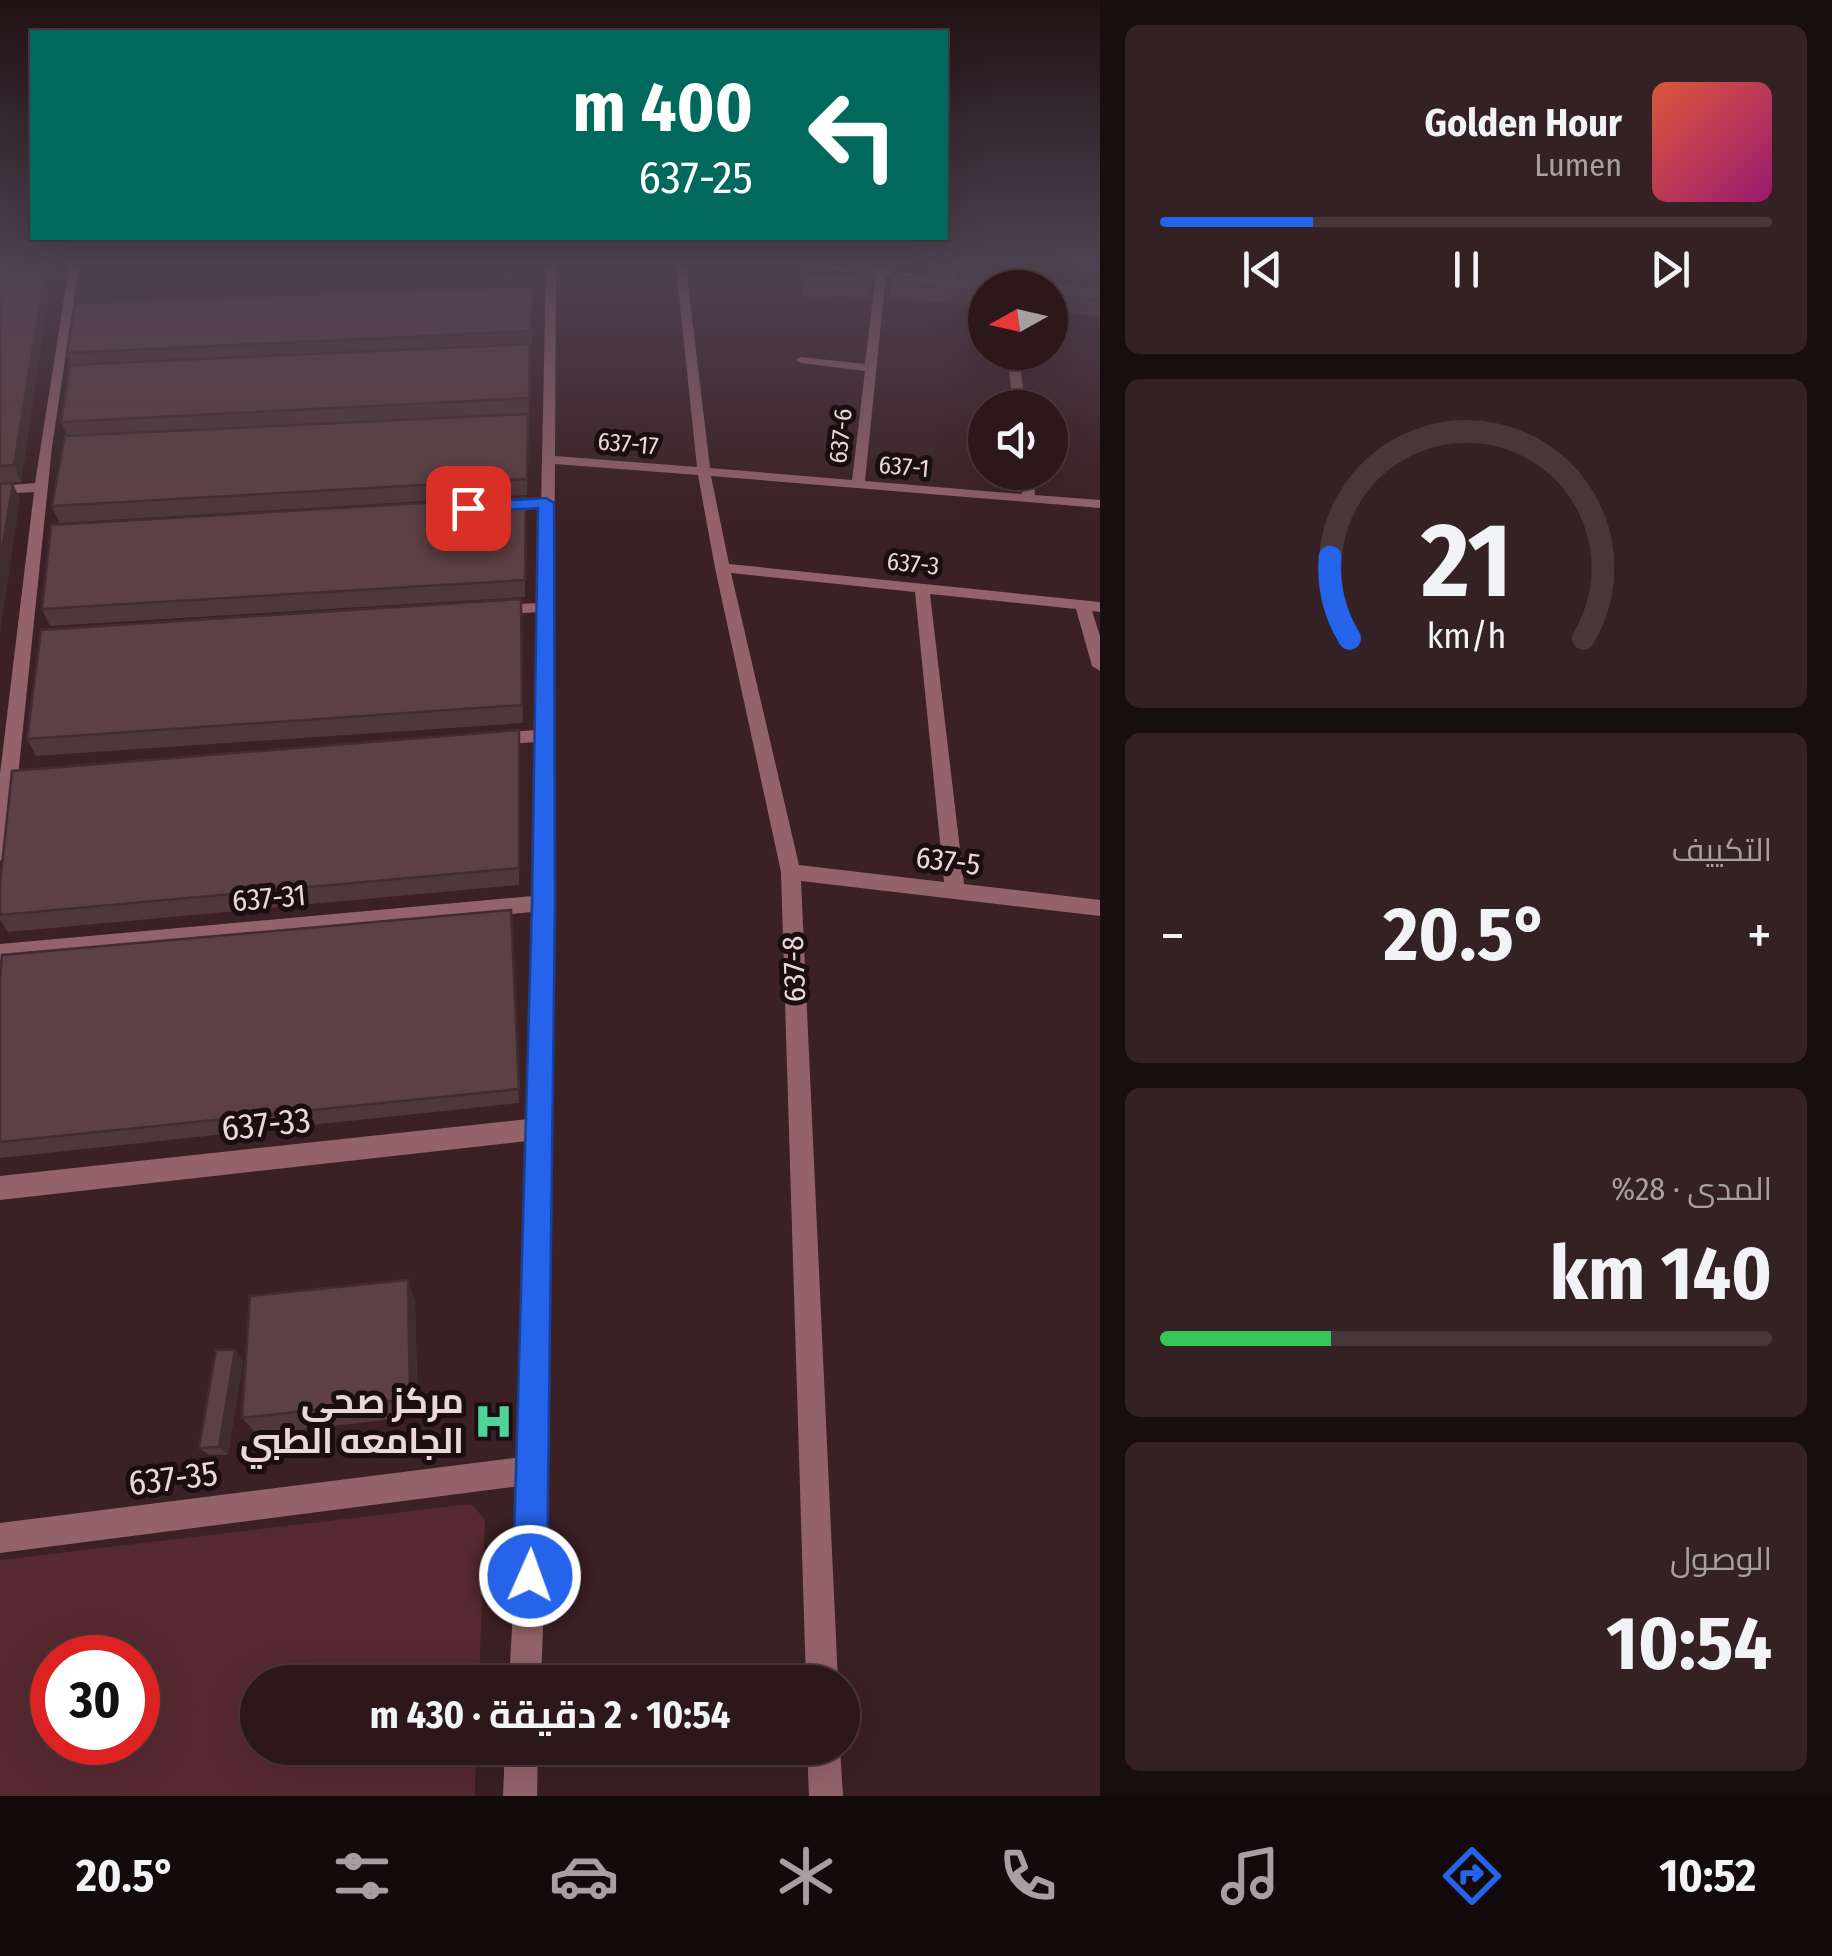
<!DOCTYPE html>
<html lang="ar">
<head>
<meta charset="utf-8">
<style>
	body { margin:0; font-family:"Fira Sans Condensed",Cairo,sans-serif; background:#342124; color:#f1f3f6; direction:rtl; height:100vh; display:flex; flex-direction:column; font-size:38px; white-space:nowrap }
	* { box-sizing:border-box; margin:0 }
	p { font-size:32px; color:#a6a0a3 }
	.icon { flex:none; width:55px; height:55px; fill:none; stroke:currentColor; stroke-width:2; stroke-linecap:round; stroke-linejoin:round }
	.map { position:relative; flex:1; overflow:hidden; direction:ltr }
	.panel { display:flex; flex-direction:column; gap:25px; padding:25px; background:#180d0f; width:732px }
	.panel>* { flex:none }
	.top-card { position:absolute; left:30px; top:30px; width:918px; height:210px; border-radius:0px; box-shadow:0 10px 40px #0002,0 0 0 2px #48373a; direction:rtl; background:#00695c; color:#fff; overflow:hidden }
	.needle { width:65px; rotate:262deg }
	.buttons { position:absolute; left:968px; top:270px; display:grid; gap:20px }
	.buttons a { display:grid; place-items:center; width:100px; height:100px; border-radius:50%; background:#2c181b; box-shadow:0 10px 40px #0002,0 0 0 2px #48373a; font-size:50px }
	.speed { position:absolute; left:30px; top:1635px; display:flex; gap:20px; font-size:50px; font-weight:700; text-align:center }
	.speed>* { display:grid; place-content:center; width:130px; height:130px; border-radius:50%; background:#2c181b; box-shadow:0 10px 40px #0002,0 0 0 2px #48373a; line-height:1 }
	.speed .limit { border:15px solid #d22; background:#fff; color:#111 }
	.pin { position:absolute; display:grid; place-items:center; width:85px; height:85px; color:#fff; margin:-42px; border-radius:20px; box-shadow:0 5px 15px #0006 }
	.me { position:absolute; width:110px; margin:-55px; rotate:2deg; stroke-linejoin:round; filter:drop-shadow(0 0 8px #0008) }
	.turn { display:flex; align-items:center; gap:35px; height:210px; padding:0 30px; font-size:45px }
	.turn .icon { width:130px; height:130px; stroke-width:2.5 }
	.turn b { display:block; font-size:70px; line-height:85px }
	.big { font-size:75px; font-weight:700; line-height:1.1 }
	.panel .tile { flex:1; display:flex; flex-direction:column; justify-content:center; gap:15px; min-width:0; padding:0 35px; border-radius:15px; background:#342124 }
	.panel .dial { align-items:center; gap:0 }
	.dial svg { height:260px; overflow:visible; fill:none; stroke:#48373a; stroke-width:7; stroke-linecap:round; text-anchor:middle }
	.dial text { fill:#f1f3f6; stroke:none }
	.song { display:flex; align-items:center; gap:30px }
	.cover { width:120px; height:120px; border-radius:15px; background:linear-gradient(135deg,hsl(10 70% 55%),hsl(320 70% 35%)) }
	.played { height:10px; border-radius:5px; background:linear-gradient(90deg,#2563eb 25%,#48373a 25%) }
	.keys { display:flex; justify-content:space-around; direction:ltr }
	.heat { display:flex; justify-content:space-between; align-items:center; font-size:55px; direction:ltr }
	.charge { height:15px; border-radius:8px; background:linear-gradient(90deg,#34c759 28%,#48373a 0) }
	.trip { position:absolute; left:240px; top:1665px; width:620px; height:100px; border-radius:50px; background:#2c181b; box-shadow:0 10px 40px #0002,0 0 0 2px #48373a; font-weight:700; line-height:100px; text-align:center; direction:rtl }
	.tabs { display:flex; height:160px; justify-content:space-around; align-items:center; background:#120a0b; color:#a6a0a3 }
	.tabs .icon { width:70px; height:70px }
	.tabs .active { color:#2563eb }
	.tabs b { font-size:45px; color:#f1f3f6 }
	main { display:flex; flex:1; min-height:0 }
	.map>svg:first-child { display:block }
</style>
</head>
<body>
<main>
<section class="panel">
<div class="tile">
<div class="song"><i class="cover"></i><div><b>Golden Hour</b><p>Lumen</p></div></div>
<div class="played"></div>
<div class="keys"><svg class="icon" aria-label="previous" viewBox="0 0 24 24"><path d="M18 5L8 12l10 7zM5 5v14"/></svg><svg class="icon" aria-label="pause" viewBox="0 0 24 24"><path d="M8 5v14M16 5v14"/></svg><svg class="icon" aria-label="next" viewBox="0 0 24 24"><path d="M6 5l10 7-10 7zM19 5v14"/></svg></div>
</div>
<div class="tile dial"><svg viewBox="0 0 100 80">
<path d="M14 69A42 42 0 1 1 86 69"/>
<path d="M14 69A42 42 0 0 1 8 44" stroke="#2563eb"/>
<text x="50" y="56" font-size="32" font-weight="700">21</text>
<text x="50" y="72" font-size="11">km/h</text>
</svg></div>
<div class="tile"><p>التكييف</p>
<div class="heat"><a>−</a><b class="big">20.5°</b><a>+</a></div>
</div>
<div class="tile"><p>المدى · 28%</p><b class="big">140 km</b><div class="charge"></div></div>
<div class="tile"><p>الوصول</p><b class="big">10:54</b></div>
</section>
<div class="map">
<svg width="1100" height="1796" viewBox="0 0 1100 1796">
	<rect width="100%" height="100%" fill="#3b2024"/>
	<path fill="#572931" fill-rule="evenodd" d="M471,1504L485,1519L479,1682H258V1748H476L475,1796H0V1560ZM52,1658H138V1742H52Z"/>
	<g fill="none" stroke-linecap="round" stroke-linejoin="round">
		<g fill="#94636a" fill-rule="evenodd">
			<path d="M69,266H79L52,447L10,854L0,861V774L34,492L0,494V486L35,483Z"/>
			<path d="M546,266H556L555,456L697,467L676,266H686L710,468L852,480L865,371L801,363L795,360L801,357L865,364L876,273L881,270L886,273L865,481L1022,494L1019,472H1033L1035,495L1100,500V508L711,476L729,564L1100,602V612L1092,611L1100,636V671L1092,666L1076,609L930,594L964,884L1100,900V916L801,881L838,1682H806L781,872L715,568L698,475L555,464L549,1470L541,1682H509L520,1486L0,1553V1523L521,1457L527,1141L0,1200V1176L528,1119L532,912L0,960V944L533,896L536,742L492,745L483,739L492,733L536,730L539,612L494,615L486,610L494,605L539,603ZM731,573L915,592L944,882L799,865Z"/>
			<path d="M1007,352H1019L1025,408H1013Z"/>
			<path d="M505,1748H538L537,1796H503Z"/>
			<path d="M807,1748H840L843,1796H809Z"/>
		</g>
		<g fill="#94636a" fill-rule="evenodd">
			<path d="M794,266H832L938,275L943,278L938,281Z"/>
			<path d="M977,278L1043,283L1048,286L973,283Z"/>
		</g>
	</g>
	<g fill="#50373a">
		<path d="M0,266H50L52,271L21,482L0,483Z"/>
		<path d="M806,266H829L827,276L837,277V274L849,275L850,266L870,283L867,298L833,295V299L801,296Z"/>
		<path d="M948,272L957,278H968L969,274L985,288V306L889,298L894,273L907,277L946,278Z"/>
		<path d="M1021,278L1047,286L1048,282L1100,289V316L1050,312V288H1018Z"/>
		<path d="M533,286L532,346H530L527,495L59,523L52,506L67,436L61,422L71,365L67,353Z"/>
		<path d="M526,497L525,597L50,626L42,609Z"/>
		<path d="M521,599L523,723L36,756L27,739Z"/>
		<path d="M520,747L519,885L8,932L0,920V884Z"/>
		<path d="M511,910L519,1103L0,1158V978Z"/>
		<path d="M415,1302L418,1416L258,1435L242,1418Z"/>
		<path d="M243,1360L228,1455H209L199,1448Z"/>
	</g>
	<g fill="#412d2f">
		<path d="M46,266H50L52,271L21,482L14,465Z"/>
		<path d="M13,483L20,500L0,632V562Z"/>
		<path d="M408,1280L415,1302L418,1416L410,1399Z"/>
		<path d="M235,1350L243,1360L228,1455L219,1447Z"/>
	</g>
	<g fill="#5d4043" stroke="#412d2f" stroke-width="2.5">
		<path d="M0,266H46L14,465L0,466Z"/>
		<path d="M851,266H869L870,283L836,280L837,274L849,275Z"/>
		<path d="M948,272L957,273V278H969V274L1001,279L1002,288H985V291L892,283L894,273L907,277L926,273V276L948,278Z"/>
		<path d="M805,274L837,277L836,284L803,281Z"/>
		<path d="M1021,278L1045,280L1047,288L1023,286Z"/>
		<path d="M1048,282L1100,289V300L1051,296Z"/>
		<path d="M533,286L531,331L67,353L75,304Z"/>
		<path d="M530,344L529,398L61,422L70,365Z"/>
		<path d="M528,414L527,479L52,506L65,436Z"/>
		<path d="M13,483L0,562V484Z"/>
		<path d="M526,497L525,580L42,609L51,525Z"/>
		<path d="M521,599L522,705L27,739L41,630Z"/>
		<path d="M519,730V868L0,915V884L12,771Z"/>
		<path d="M511,910L519,1089L0,1142V978L2,955Z"/>
		<path d="M408,1280L410,1399L242,1418L250,1296Z"/>
		<path d="M216,1350H235L219,1447L199,1448Z"/>
	</g>
	<linearGradient id="sky" x2="0" y2="1"><stop stop-color="#201214"/><stop offset="0.51" stop-color="#4f4250"/><stop offset="1" stop-color="#4f4250" stop-opacity="0"/></linearGradient>
	<rect width="1100" height="517" fill="url(#sky)"/>
	<path fill="#2563eb" stroke="#184099" stroke-width="2.5" d="M546,498L554,503L555,903L547,1576L542,1589L530,1594L518,1589L513,1576L532,903L538,508L468,512L460,508L468,503Z"/>
	<defs>
		<symbol id="hospital-bare" viewBox="-9 -9 18 18"><path d="M-5-5h3v3.5h4V-5h3V5h-3V1.5h-4V5h-3Z" fill="#4fd399" stroke="#1a0e10" stroke-width="2.5" paint-order="stroke"/></symbol>
	</defs>
	<g fill-rule="evenodd">
		<use href="#hospital-bare" x="466" y="1394" width="55" height="55"/>
	</g>
	<g text-anchor="middle" stroke-width="10" stroke-linejoin="round" paint-order="stroke">
		<g font-size="25" fill="#ead7d8" stroke="#1a0e10">
			<text transform="translate(840 436) rotate(-84)" y="9">637-6</text>
			<text transform="translate(628 443) rotate(5)" y="9">637-17</text>
			<text transform="translate(904 466) rotate(5)" y="9">637-1</text>
			<text transform="translate(913 563) rotate(6)" y="9">637-3</text>
		</g>
		<g font-size="30" fill="#ead7d8" stroke="#1a0e10">
			<text transform="translate(948 861) rotate(7)" y="10">637-5</text>
			<text transform="translate(269 898) rotate(-5)" y="10">637-31</text>
			<text transform="translate(794 969) rotate(-92)" y="10">637-8</text>
		</g>
		<g font-size="35" fill="#ead7d8" stroke="#1a0e10">
			<text transform="translate(266 1124) rotate(-6)" y="12">637-33</text>
			<text transform="translate(173 1478) rotate(-7)" y="12">637-35</text>
		</g>
		<g font-size="35" font-weight="bold" fill="#ead7d8" stroke="#1a0e10" text-anchor="end">
			<text x="464" y="1413">مركز صحي<tspan x="464" dy="40">الجامعه الطبي</tspan></text>
		</g>
	</g>
</svg>
<div class="buttons">
<a><svg class="needle" viewBox="-14 -14 28 28"><path d="M0-13l5 13h-10z" fill="#e53935"/><path d="M0 13l5-13h-10z" fill="#a6a0a3"/></svg></a>
<a><svg class="icon" aria-label="sound" viewBox="0 0 24 24"><path d="M4 9h4l5-4v14l-5-4H4zM17 9q2 3 0 6"/></svg></a>
</div>
<div class="speed"><div class="limit">30</div></div>
<div class="pin" style="left:468px;top:508px;background:#d93025"><svg class="icon" aria-label="arrive" viewBox="0 0 24 24"><path d="M6 21V4h12l-3 4 3 4H6"/></svg></div>
<svg class="me" style="left:530px;top:1576px" viewBox="-20 -20 40 40"><circle r="17" fill="#2563eb" stroke="#fff" stroke-width="3"/><path d="M0-11L8 9 0 5-8 9z" fill="#fff"/></svg>
<div class="trip">10:54 · 2 دقيقة · 430 m</div>
<div class="top-card">
<div class="turn"><svg class="icon" aria-label="left" viewBox="0 0 24 24"><path d="M17 20v-9H6M10 6l-5 5 5 5"/></svg><div><b>400 m</b>637-25</div></div>
</div>
</div>
</main>
<nav class="tabs">
<b>10:52</b>
<svg class="icon active" aria-label="directions" viewBox="0 0 24 24"><path d="M12 3l9 9-9 9-9-9zM9 14v-3h6M13 9l2 2-2 2"/></svg>
<svg class="icon" aria-label="music" viewBox="0 0 24 24"><path d="M9 18V5l10-2v13"/><circle cx="6" cy="18" r="3"/><circle cx="16" cy="16" r="3"/></svg>
<svg class="icon" aria-label="phone" viewBox="0 0 24 24"><path d="M5 4h4l2 5-3 2q2 4 5 5l2-3 5 2v4C11 20 4 13 5 4z"/></svg>
<svg class="icon" aria-label="climate" viewBox="0 0 24 24"><path d="M12 3v18M4 7l16 10M4 17L20 7"/></svg>
<svg class="icon" aria-label="car" viewBox="0 0 24 24"><path d="M5 17H2v-5l4-1 3-4h7l3 4 3 1v5h-3M9 17h6M6 11h13"/><circle cx="7" cy="17" r="2"/><circle cx="17" cy="17" r="2"/></svg>
<svg class="icon" aria-label="filters" viewBox="0 0 24 24"><path d="M4 7h16M4 17h16"/><circle cx="9" cy="7" r="2"/><circle cx="15" cy="17" r="2"/></svg>
<b>20.5°</b>
</nav>
</body>
</html>
